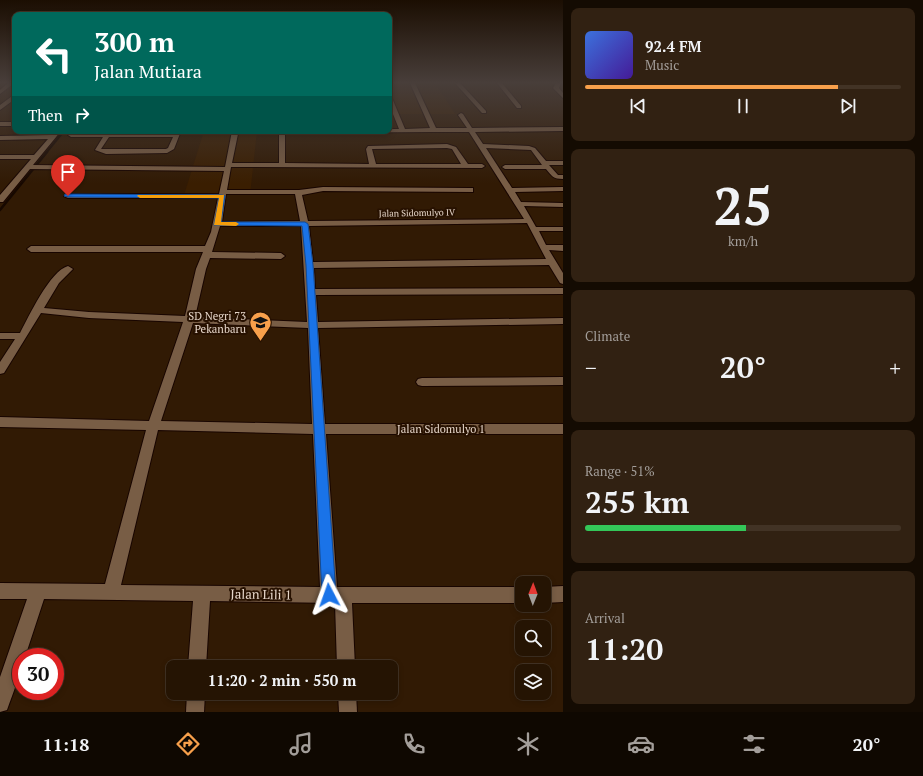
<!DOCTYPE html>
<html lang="en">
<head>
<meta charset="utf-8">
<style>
	body { margin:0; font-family:"PT Serif",serif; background:#312112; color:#f1f3f6; height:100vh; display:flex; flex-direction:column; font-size:15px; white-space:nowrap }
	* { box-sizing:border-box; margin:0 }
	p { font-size:13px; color:#a39e9a }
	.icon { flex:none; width:22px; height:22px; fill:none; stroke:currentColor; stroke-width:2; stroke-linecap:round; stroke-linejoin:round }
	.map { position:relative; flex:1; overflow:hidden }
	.sheet { display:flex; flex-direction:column; gap:8px; padding:8px; background:#140b02; width:360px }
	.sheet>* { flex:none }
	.top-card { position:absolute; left:12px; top:12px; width:380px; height:122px; border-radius:8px; box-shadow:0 2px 6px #0003,0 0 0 1px #423325; background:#00695c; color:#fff; overflow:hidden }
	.needle { width:26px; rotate:1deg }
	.buttons { position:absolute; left:515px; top:576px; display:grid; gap:8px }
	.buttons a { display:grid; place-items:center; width:36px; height:36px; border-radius:8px; background:#251403; box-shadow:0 2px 6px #0003,0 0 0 1px #423325; font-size:20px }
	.speed { position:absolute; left:12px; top:648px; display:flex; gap:8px; font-size:20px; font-weight:700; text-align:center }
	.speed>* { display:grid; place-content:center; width:52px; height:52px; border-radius:50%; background:#251403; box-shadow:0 2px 6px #0003,0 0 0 1px #423325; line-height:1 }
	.speed .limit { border:6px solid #d22; background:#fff; color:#111 }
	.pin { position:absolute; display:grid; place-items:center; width:34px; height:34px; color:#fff; margin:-41px -17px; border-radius:50% 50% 50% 0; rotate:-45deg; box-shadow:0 0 4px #0007 }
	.pin .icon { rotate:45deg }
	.me { position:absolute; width:44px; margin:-22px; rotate:356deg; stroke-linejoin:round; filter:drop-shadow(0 0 3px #0008) }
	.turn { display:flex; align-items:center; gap:14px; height:84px; padding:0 16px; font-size:18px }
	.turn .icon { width:52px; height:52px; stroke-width:2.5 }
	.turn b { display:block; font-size:28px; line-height:34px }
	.then { display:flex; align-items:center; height:38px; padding:0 16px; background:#0003; gap:8px; font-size:15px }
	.big { font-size:30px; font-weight:800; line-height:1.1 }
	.sheet .card { flex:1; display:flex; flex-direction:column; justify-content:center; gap:6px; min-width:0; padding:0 14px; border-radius:8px; background:#312112 }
	.sheet .dial { align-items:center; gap:0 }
	.dial b { font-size:52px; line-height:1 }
	.song { display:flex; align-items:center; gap:12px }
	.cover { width:48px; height:48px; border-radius:6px; background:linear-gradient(135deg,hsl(220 70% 55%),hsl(260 70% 35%)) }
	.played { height:4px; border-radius:2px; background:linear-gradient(90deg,#f8a04b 80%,#423325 80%) }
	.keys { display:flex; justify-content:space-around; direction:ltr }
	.heat { display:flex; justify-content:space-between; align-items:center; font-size:22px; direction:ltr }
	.charge { height:6px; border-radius:3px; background:linear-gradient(90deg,#34c759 51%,#423325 0) }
	.trip { position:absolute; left:166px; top:660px; width:232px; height:40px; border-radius:8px; background:#251403; box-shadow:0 2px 6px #0003,0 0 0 1px #423325; font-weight:800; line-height:40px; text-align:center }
	.dock { display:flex; height:64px; justify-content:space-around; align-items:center; background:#0f0801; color:#a39e9a }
	.dock .icon { width:28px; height:28px }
	.dock .on { color:#f8a04b }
	.dock b { font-size:18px; color:#f1f3f6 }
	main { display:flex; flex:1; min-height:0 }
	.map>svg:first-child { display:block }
</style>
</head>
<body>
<main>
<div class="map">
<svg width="563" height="712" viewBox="0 0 563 712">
	<rect width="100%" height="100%" fill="#311a04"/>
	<g fill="#3a1e01">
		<path d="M389,83H435L455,114H394L389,103Z"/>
		<path d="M204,131H257L250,195H184Z"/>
	</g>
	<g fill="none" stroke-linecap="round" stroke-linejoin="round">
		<path stroke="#170800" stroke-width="2" d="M46,153L64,131"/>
		<path stroke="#170800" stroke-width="2.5" d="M0,210L47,152"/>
		<defs>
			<g id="minor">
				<path d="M8,83H14L0,94V90Z"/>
				<path d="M410,83H415L436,128H467L458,115L461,113L463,114L472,128L563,127V131L475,132L483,144L529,146L535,148L546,161H563V165H549L558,175H563V179C553,179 552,176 546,169H505L502,167L505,165H542L531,150L486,148L512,188L563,187V191L515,192L521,202L563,203V207L524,206L536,227H563V231H539L546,245H563V251L549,250L563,273V284L560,283L549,265L314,268L315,289L563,288V294L316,295L318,322L563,318V324L318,328L325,424H563V434H326L337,587H522V603H352L355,667H337L335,603L210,601L206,667H188L193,601L44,599L25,657H21C21,675 13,693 7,710L0,712V677L27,599H0V583L105,584L146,430L0,427V417L149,421L183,322L89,318L41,313L4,373L0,374V362L15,339H0V333H20C29,316 50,271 68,266L73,269L59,283L44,308L89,312L185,316L196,269L203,252H31L27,249L31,246H205L211,232L218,198H68L64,196L68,194H219L224,171L30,169L3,202H0V195L31,159H0V155H34L48,139L0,140V136L51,135L55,131H61L33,165L225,167L232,131H389V129H399L389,104V96L392,98L405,129L430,128ZM432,132H469L524,219L308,221L302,195L323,191L473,192V188H470L323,187L299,190H227L231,167L482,168L485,166L482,164H468L456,147L447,144L368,146L366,149L369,164L285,163V133ZM279,133V163H232L238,134ZM447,148L452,149L461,164H376L372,149ZM226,194H295L300,221L222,222ZM527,223L546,259L313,262L309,226ZM220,226H301L307,322L195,317L206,269L210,258L281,259L285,256L281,253L212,252ZM193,323L308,328L312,424L161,421ZM158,430L313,434L320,587L121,585Z"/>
				<path d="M455,83H460L486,111V113H482Z"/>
				<path d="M497,83H502L521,106V108H517Z"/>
				<path d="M556,83H561L559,88L563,93V98L553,88Z"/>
				<path d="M15,94V99L0,110V105Z"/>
				<rect x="0" y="122" width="15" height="4"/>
				<path d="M107,131H113L112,133H174L175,131H181L174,149L167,153L106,154L95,150L103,137H71L68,135L71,133H105ZM109,137H173L168,148L166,149H101Z"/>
				<path d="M563,377V385L422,386L418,385L416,382L418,379L422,378Z"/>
				<path d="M563,586V602L544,603V587Z"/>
				<path d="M187,693H205L204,712H186Z"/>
				<path d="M338,693H356L357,712H339Z"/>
			</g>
		</defs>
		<use href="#minor" stroke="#180500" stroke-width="2"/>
		<use href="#minor" fill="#785d45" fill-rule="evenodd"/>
	</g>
	<linearGradient id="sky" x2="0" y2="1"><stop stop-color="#1b0e02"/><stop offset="0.45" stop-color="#483e3a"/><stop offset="1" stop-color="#483e3a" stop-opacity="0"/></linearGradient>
	<rect width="563" height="183" fill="url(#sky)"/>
	<path fill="#1a73e8" stroke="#114b97" d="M65,194L222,195L225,196L221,222H305L308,224L313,265L336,595L334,600L329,602L324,600L322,595L306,265L302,226L214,225L219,198L68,197L64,196Z"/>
	<path fill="#f59e0b" d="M138,195H224L221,222H236L239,224L236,226L214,225L219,198H140L137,196Z"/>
	<defs>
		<symbol id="school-pin" viewBox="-11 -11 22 30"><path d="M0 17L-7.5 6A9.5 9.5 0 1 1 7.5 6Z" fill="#f8a04b" stroke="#271100"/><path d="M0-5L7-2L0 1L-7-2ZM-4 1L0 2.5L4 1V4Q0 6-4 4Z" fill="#111"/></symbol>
	</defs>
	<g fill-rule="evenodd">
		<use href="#school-pin" x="248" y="310" width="25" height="34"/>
	</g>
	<g text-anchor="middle" stroke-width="4" stroke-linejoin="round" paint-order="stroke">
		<g font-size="9" fill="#e6d6c9" stroke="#271100">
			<text transform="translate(417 213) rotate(-1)" y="3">Jalan Sidomulyo IV</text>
		</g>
		<g font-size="11" fill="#e6d6c9" stroke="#271100" text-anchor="end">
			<text x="246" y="320">SD Negri 73<tspan x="246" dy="13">Pekanbaru</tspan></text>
		</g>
		<g font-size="11" fill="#e6d6c9" stroke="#271100">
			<text x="441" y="433">Jalan Sidomulyo 1</text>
		</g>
		<g font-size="13" fill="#e6d6c9" stroke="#271100">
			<text transform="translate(261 594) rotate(1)" y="5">Jalan Lili 1</text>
		</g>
	</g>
</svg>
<div class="buttons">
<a><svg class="needle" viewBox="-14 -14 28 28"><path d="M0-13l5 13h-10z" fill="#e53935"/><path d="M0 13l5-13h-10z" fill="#a39e9a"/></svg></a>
<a><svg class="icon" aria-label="search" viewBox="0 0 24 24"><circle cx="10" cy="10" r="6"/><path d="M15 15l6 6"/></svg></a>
<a><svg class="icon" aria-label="layers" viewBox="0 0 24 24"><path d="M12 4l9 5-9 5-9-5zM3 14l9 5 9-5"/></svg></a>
</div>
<div class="speed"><div class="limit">30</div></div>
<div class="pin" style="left:68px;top:196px;background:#d93025"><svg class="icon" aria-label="arrive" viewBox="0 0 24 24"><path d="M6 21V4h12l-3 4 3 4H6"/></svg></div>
<svg class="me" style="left:329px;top:595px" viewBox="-20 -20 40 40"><path d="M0-17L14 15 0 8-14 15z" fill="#1a73e8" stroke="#fff" stroke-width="4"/></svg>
<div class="trip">11:20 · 2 min · 550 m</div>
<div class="top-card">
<div class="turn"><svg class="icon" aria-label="left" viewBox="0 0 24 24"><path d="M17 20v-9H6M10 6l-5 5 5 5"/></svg><div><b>300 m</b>Jalan Mutiara</div></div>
<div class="then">Then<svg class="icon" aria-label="right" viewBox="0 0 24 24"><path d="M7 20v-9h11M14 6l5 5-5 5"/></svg></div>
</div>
</div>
<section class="sheet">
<div class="card">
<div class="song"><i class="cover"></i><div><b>92.4 FM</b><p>Music</p></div></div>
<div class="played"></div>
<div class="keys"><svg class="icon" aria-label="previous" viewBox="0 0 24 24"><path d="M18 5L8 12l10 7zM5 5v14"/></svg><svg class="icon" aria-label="pause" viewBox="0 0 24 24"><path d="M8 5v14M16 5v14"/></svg><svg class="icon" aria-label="next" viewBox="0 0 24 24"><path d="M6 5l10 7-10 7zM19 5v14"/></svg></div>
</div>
<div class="card dial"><b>25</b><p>km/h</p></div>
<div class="card"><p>Climate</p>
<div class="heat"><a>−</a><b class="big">20°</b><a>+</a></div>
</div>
<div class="card"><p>Range · 51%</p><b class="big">255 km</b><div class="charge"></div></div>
<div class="card"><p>Arrival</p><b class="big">11:20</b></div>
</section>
</main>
<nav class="dock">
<b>11:18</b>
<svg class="icon on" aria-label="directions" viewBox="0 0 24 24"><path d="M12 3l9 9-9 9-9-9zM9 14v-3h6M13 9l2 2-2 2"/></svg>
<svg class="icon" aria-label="music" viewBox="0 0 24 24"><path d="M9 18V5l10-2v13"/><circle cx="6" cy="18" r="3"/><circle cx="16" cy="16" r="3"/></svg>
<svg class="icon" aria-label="phone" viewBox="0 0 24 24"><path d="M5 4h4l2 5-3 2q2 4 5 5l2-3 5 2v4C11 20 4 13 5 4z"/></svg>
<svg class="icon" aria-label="climate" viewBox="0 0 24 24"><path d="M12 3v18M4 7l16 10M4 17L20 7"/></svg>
<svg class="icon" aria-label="car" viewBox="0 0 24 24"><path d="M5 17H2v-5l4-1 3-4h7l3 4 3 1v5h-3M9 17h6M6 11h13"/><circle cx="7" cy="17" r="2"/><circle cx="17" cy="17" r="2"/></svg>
<svg class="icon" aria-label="filters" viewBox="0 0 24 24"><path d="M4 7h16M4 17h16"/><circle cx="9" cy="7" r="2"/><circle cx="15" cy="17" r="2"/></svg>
<b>20°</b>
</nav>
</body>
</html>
